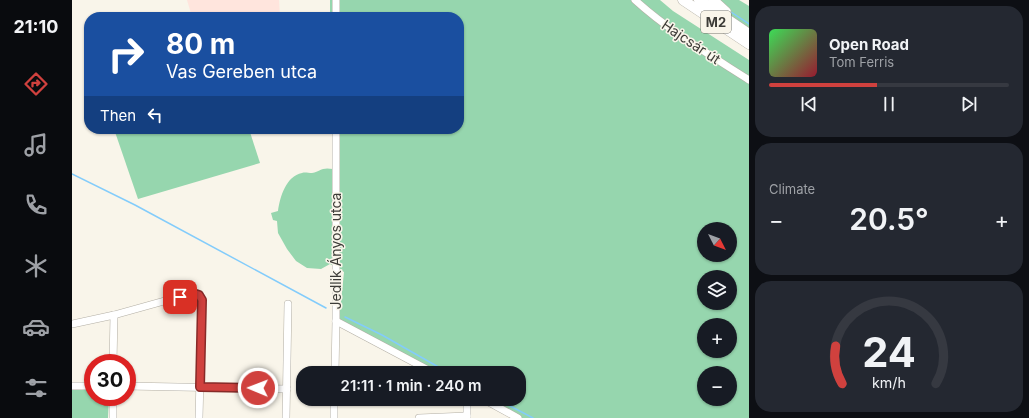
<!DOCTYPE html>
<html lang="en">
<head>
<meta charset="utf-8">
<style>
	body { margin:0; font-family:Inter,sans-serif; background:#242831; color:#f1f3f6; height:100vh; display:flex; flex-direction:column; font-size:15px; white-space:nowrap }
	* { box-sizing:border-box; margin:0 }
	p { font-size:13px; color:#9ea1a6 }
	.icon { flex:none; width:22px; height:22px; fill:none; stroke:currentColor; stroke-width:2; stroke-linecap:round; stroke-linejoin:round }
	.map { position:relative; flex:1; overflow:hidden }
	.drawer { display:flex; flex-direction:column; gap:6px; padding:6px; background:#0d0f14; width:280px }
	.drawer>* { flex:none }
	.guide { position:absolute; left:12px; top:12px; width:380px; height:122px; border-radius:16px; box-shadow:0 1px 3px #0004; background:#1a4fa0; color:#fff; overflow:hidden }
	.needle { width:26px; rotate:132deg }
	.controls { position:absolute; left:625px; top:222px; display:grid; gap:8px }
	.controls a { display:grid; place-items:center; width:40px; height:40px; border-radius:50%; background:#171b24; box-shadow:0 1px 3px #0004; font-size:20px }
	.speed { position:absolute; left:12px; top:354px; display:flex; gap:8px; font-size:20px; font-weight:700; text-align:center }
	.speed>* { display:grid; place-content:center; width:52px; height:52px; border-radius:50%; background:#171b24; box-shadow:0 1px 3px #0004; line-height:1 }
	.speed .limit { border:6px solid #d22; background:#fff; color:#111 }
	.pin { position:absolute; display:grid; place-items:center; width:34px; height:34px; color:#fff; margin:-17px; border-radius:8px; box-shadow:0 2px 6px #0006 }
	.me { position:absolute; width:44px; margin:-22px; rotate:271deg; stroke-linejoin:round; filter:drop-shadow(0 0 3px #0008) }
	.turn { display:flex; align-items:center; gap:14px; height:84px; padding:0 16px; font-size:18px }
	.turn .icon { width:52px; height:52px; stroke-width:2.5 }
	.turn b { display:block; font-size:28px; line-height:34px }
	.then { display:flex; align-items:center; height:38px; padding:0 16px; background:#0003; gap:8px; font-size:15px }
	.big { font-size:30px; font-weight:600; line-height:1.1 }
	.drawer .tile { flex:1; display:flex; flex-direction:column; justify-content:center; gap:6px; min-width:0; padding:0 14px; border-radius:16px; background:#242831 }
	.drawer .dial { align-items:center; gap:0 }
	.dial svg { height:104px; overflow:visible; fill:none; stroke:#363941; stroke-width:7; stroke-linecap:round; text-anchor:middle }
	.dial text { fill:#f1f3f6; stroke:none }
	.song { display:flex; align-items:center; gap:12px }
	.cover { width:48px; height:48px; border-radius:6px; background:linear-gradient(135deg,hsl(130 70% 55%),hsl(350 70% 35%)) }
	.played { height:4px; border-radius:2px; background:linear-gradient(90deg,#d0413e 45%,#363941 45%) }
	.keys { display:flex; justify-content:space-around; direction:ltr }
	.heat { display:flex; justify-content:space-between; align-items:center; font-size:22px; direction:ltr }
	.trip { position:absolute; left:224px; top:366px; width:230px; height:40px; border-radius:16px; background:#171b24; box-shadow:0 1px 3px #0004; font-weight:600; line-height:40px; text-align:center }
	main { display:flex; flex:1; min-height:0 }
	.tab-bar { display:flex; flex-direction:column; width:72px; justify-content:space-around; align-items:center; background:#090b0e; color:#9ea1a6 }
	.tab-bar .icon { width:28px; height:28px }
	.tab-bar .selected { color:#d0413e }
	.tab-bar b { font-size:18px; color:#f1f3f6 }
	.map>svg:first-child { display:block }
</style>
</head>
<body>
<main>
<nav class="tab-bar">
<b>21:10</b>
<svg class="icon selected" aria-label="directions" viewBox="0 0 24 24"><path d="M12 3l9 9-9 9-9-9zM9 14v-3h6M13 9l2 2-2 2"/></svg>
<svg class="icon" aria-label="music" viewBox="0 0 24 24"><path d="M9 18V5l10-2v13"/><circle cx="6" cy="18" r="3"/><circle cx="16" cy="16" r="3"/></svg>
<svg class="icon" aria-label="phone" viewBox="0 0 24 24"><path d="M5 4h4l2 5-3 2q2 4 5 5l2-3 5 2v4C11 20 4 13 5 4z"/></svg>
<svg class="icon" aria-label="climate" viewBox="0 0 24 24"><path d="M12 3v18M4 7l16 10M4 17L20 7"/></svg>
<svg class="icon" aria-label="car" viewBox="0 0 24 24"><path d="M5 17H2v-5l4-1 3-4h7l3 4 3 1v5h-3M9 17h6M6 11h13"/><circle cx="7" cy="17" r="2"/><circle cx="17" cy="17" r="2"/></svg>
<svg class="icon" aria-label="filters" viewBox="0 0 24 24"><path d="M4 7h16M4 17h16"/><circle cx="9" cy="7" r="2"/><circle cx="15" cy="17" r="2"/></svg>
</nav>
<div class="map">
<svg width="677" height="418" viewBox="0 0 677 418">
	<rect width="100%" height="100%" fill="#f9f5ea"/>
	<path fill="#ffe5dd" d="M115,0H207L208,17H144L143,15L136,17H120Z"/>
	<g fill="#96d6ae" fill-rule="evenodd">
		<path d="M258,0H588L601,11L677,60V418H450L415,399H447V373H367L267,320L272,272L258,264L249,269L235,268L224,261L215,249L206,233L205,221L201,220L199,213L206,211C208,197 214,176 230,173C233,172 236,173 240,173C249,171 249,167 261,169L260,129H387V17H258ZM632,229H658V255H632ZM632,277H658V303H632ZM632,325H658V351H632ZM632,373H658V399H632Z"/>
		<path d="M644,0H667L677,6V28L658,16Z"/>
		<path d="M42,129H177L188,163L66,199Z"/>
		<path d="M0,390H21V397H37L36,418H0Z"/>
	</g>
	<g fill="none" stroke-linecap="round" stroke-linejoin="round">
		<g stroke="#83ccfb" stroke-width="1.5">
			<path d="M659,12L677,24"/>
			<path d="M0,174L63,205L254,308"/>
			<path d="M273,317L310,335L377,373"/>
			<path d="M425,399L461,418"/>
		</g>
		<defs>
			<g id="minor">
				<path d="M264,0V17"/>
				<path d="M563,0C597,31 638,55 677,80"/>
				<path d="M264,321L362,373"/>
				<path d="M0,324L42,315L121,293L127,295L130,300L127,418"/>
				<path d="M41,363L42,315"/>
				<path d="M263,373L264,321V129"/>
				<path d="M0,386H21"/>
				<path d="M55,386L215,389"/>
				<path d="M395,399V418"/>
				<path d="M411,399L446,418"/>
				<path d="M41,418V397"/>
				<path d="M214,418L216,304"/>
				<path d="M262,418V399"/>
				<path d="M347,418L395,416"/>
			</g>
			<g id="highway">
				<path d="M611,0L677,44"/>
				<path d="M627,0L677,34"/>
				<path d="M641,0L654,12"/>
			</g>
		</defs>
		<use href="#minor" stroke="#b3afa5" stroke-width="8"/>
		<use href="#highway" stroke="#b3afa5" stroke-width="11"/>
		<use href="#minor" stroke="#fff" stroke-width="7"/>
		<use href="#highway" stroke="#fff" stroke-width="10"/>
	</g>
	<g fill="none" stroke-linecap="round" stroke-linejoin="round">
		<defs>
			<path id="route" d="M108,297L121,293L127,295L130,300L128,387L186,388"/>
		</defs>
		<use href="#route" stroke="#872a28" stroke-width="10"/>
		<use href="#route" stroke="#d0413e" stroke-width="7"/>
	</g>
	<g text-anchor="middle" stroke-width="3" stroke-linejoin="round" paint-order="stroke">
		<rect fill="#f9f5ea" stroke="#75746d" stroke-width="1" x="629" y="11" width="30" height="22" rx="3"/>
		<g font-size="13" font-weight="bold" fill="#3d3c38">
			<text x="644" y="27">M2</text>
		</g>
		<g font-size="14" fill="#3d3c38" stroke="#f9f5ea">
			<text transform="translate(619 42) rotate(34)" y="5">Hajcsár út</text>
			<text transform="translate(264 251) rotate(-90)" y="5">Jedlik Ányos utca</text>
		</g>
	</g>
</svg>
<div class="controls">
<a><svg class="needle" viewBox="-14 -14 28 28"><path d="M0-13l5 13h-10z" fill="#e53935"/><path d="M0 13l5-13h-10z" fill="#9ea1a6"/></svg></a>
<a><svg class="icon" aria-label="layers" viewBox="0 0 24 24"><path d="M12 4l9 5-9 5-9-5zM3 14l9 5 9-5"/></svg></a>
<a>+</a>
<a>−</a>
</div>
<div class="speed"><div class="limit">30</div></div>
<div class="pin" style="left:108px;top:297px;background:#d93025"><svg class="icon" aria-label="arrive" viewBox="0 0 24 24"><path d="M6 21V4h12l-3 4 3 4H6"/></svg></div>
<svg class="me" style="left:186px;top:388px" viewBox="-20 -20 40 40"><circle r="17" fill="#d0413e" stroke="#fff" stroke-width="3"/><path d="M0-11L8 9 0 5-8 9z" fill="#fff"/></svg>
<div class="trip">21:11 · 1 min · 240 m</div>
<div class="guide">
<div class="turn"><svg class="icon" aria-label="right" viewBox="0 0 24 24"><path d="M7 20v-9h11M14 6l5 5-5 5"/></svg><div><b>80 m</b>Vas Gereben utca</div></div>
<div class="then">Then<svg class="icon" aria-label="left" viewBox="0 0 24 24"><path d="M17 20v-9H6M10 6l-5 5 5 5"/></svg></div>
</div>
</div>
<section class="drawer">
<div class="tile">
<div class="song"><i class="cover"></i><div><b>Open Road</b><p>Tom Ferris</p></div></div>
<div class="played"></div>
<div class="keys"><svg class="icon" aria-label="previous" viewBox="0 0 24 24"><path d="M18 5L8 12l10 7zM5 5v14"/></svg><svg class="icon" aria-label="pause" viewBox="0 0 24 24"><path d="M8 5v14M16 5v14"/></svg><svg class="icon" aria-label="next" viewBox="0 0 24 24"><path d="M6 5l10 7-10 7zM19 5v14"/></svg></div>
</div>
<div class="tile"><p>Climate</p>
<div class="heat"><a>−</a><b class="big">20.5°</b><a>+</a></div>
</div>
<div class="tile dial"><svg viewBox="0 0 100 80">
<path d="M14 69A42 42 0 1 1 86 69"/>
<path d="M14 69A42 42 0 0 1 9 40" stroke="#d0413e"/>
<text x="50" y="56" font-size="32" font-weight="700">24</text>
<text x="50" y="72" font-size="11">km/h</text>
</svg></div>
</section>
</main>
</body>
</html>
